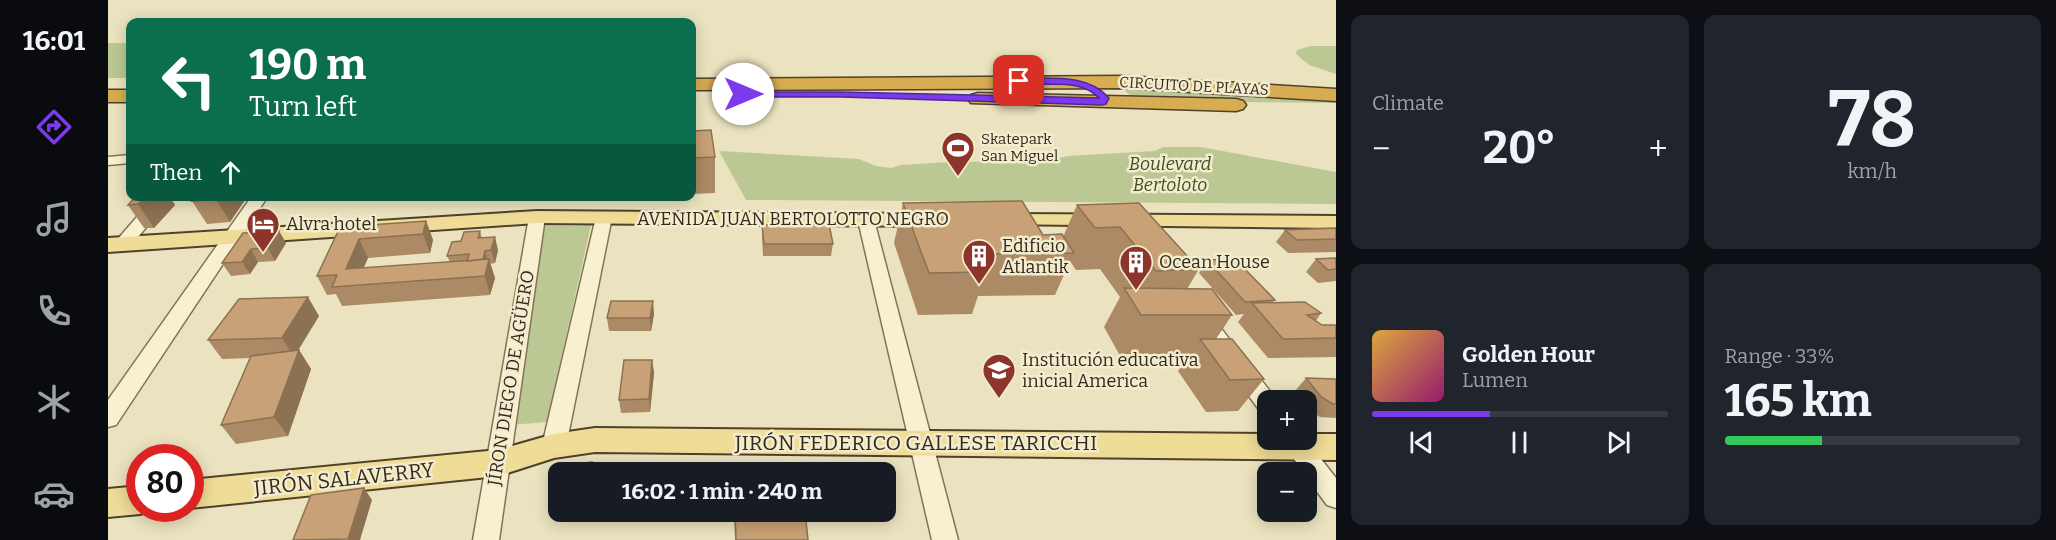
<!DOCTYPE html>
<html lang="en">
<head>
<meta charset="utf-8">
<style>
	body { margin:0; font-family:Bitter,serif; background:#20242c; color:#f1f3f6; height:100vh; display:flex; flex-direction:column; font-size:22px; white-space:nowrap }
	* { box-sizing:border-box; margin:0 }
	p { font-size:20px; color:#9ea1a6 }
	.icon { flex:none; width:33px; height:33px; fill:none; stroke:currentColor; stroke-width:2; stroke-linecap:round; stroke-linejoin:round }
	.map { position:relative; flex:1; overflow:hidden }
	.panel { display:flex; flex-direction:column; gap:15px; padding:15px; background:#0d0f14; width:720px }
	.panel>* { flex:none }
	.top-card { position:absolute; left:18px; top:18px; width:570px; height:183px; border-radius:12px; box-shadow:0 3px 15px #0003; background:#0b6e4f; color:#fff; overflow:hidden }
	.controls { position:absolute; left:1149px; top:390px; display:grid; gap:12px }
	.controls a { display:grid; place-items:center; width:60px; height:60px; border-radius:12px; background:#171b24; box-shadow:0 3px 15px #0003; font-size:30px }
	.speed { position:absolute; left:18px; top:444px; display:flex; gap:12px; font-size:30px; font-weight:700; text-align:center }
	.speed>* { display:grid; place-content:center; width:78px; height:78px; border-radius:50%; background:#171b24; box-shadow:0 3px 15px #0003; line-height:1 }
	.speed .limit { border:9px solid #d22; background:#fff; color:#111 }
	.pin { position:absolute; display:grid; place-items:center; width:51px; height:51px; color:#fff; margin:-26px; border-radius:12px; box-shadow:0 3px 9px #0006 }
	.me { position:absolute; width:66px; margin:-33px; rotate:90deg; stroke-linejoin:round; filter:drop-shadow(0 0 4px #0008) }
	.turn { display:flex; align-items:center; gap:21px; height:126px; padding:0 24px; font-size:27px }
	.turn .icon { width:78px; height:78px; stroke-width:2.5 }
	.turn b { display:block; font-size:42px; line-height:51px }
	.then { display:flex; align-items:center; height:57px; padding:0 24px; background:#0003; gap:12px; font-size:22px }
	.big { font-size:45px; font-weight:700; line-height:1.1 }
	.panel .widget { flex:1; display:flex; flex-direction:column; justify-content:center; gap:9px; min-width:0; padding:0 21px; border-radius:12px; background:#20242c }
	.panel .dial { align-items:center; gap:0 }
	.dial b { font-size:78px; line-height:1 }
	.song { display:flex; align-items:center; gap:18px }
	.cover { width:72px; height:72px; border-radius:9px; background:linear-gradient(135deg,hsl(40 70% 55%),hsl(320 70% 35%)) }
	.played { height:6px; border-radius:3px; background:linear-gradient(90deg,#7c3aed 40%,#363941 40%) }
	.keys { display:flex; justify-content:space-around; direction:ltr }
	.heat { display:flex; justify-content:space-between; align-items:center; font-size:33px; direction:ltr }
	.charge { height:9px; border-radius:4px; background:linear-gradient(90deg,#34c759 33%,#363941 0) }
	.panel .tiles { flex:1; display:grid; gap:15px; grid-template-columns:repeat(2,1fr) }
	.trip { position:absolute; left:440px; top:462px; width:348px; height:60px; border-radius:12px; background:#171b24; box-shadow:0 3px 15px #0003; font-weight:700; line-height:60px; text-align:center }
	main { display:flex; flex:1; min-height:0 }
	.dock { display:flex; flex-direction:column; width:108px; justify-content:space-around; align-items:center; background:#090b0e; color:#9ea1a6 }
	.dock .icon { width:42px; height:42px }
	.dock .selected { color:#7c3aed }
	.dock b { font-size:27px; color:#f1f3f6 }
	.map>svg:first-child { display:block }
</style>
</head>
<body>
<main>
<nav class="dock">
<b>16:01</b>
<svg class="icon selected" aria-label="directions" viewBox="0 0 24 24"><path d="M12 3l9 9-9 9-9-9zM9 14v-3h6M13 9l2 2-2 2"/></svg>
<svg class="icon" aria-label="music" viewBox="0 0 24 24"><path d="M9 18V5l10-2v13"/><circle cx="6" cy="18" r="3"/><circle cx="16" cy="16" r="3"/></svg>
<svg class="icon" aria-label="phone" viewBox="0 0 24 24"><path d="M5 4h4l2 5-3 2q2 4 5 5l2-3 5 2v4C11 20 4 13 5 4z"/></svg>
<svg class="icon" aria-label="climate" viewBox="0 0 24 24"><path d="M12 3v18M4 7l16 10M4 17L20 7"/></svg>
<svg class="icon" aria-label="car" viewBox="0 0 24 24"><path d="M5 17H2v-5l4-1 3-4h7l3 4 3 1v5h-3M9 17h6M6 11h13"/><circle cx="7" cy="17" r="2"/><circle cx="17" cy="17" r="2"/></svg>
</nav>
<div class="map">
<svg width="1228" height="540" viewBox="0 0 1228 540">
	<rect width="100%" height="100%" fill="#ebe3bf"/>
	<g fill="#bcc893">
		<rect x="0" y="43" width="22" height="35"/>
		<path d="M1203,46H1228V74L1201,65L1188,54L1189,50Z"/>
		<path d="M1021,88L1228,98V103L1042,101C1033,99 1024,98 1017,91Z"/>
		<path d="M1055,147H1093L1228,172V204L638,200L611,151L751,159L768,166L783,168L793,165L841,162L937,161L960,156L1047,151Z"/>
		<path d="M483,225L439,422L402,425L435,226Z"/>
	</g>
	<g fill="none" stroke-linecap="round" stroke-linejoin="round">
		<defs>
			<g id="minor">
				<path d="M22,155V163L0,165V157Z"/>
				<path d="M47,196H64L21,248H9L6,244L9,240Z"/>
				<path d="M144,196H160L8,425L0,427V400Z"/>
				<path d="M429,212L437,217L391,540H365L421,217Z"/>
				<path d="M496,212L504,217L458,446L454,453L446,456L438,453L434,446L488,217Z"/>
				<path d="M758,215L766,220L850,540H824L750,220Z"/>
				<path d="M1094,311L1101,313L1168,399L1169,400H1160V414L1152,411L1087,323L1084,318L1087,313Z"/>
				<path d="M1173,440H1198L1228,478V508L1219,505L1198,477V472H1195Z"/>
			</g>
			<g id="major">
				<path d="M429,211L822,214L829,216L832,220L829,224L822,226L429,223L0,252V238Z"/>
				<path d="M897,214L1228,216V228L890,224L887,220L890,216Z"/>
				<path d="M487,428L1160,434V440H1198V434H1228V460L487,452L446,458L390,476L82,508V480L390,450L446,434Z"/>
				<path d="M32,486V508L43,510L32,514L0,517V489Z"/>
			</g>
			<g id="highway">
				<path d="M1016,76L1228,89V101L1016,88L584,90V79Z"/>
				<rect x="0" y="90" width="22" height="12"/>
				<path d="M870,93L1128,99L1135,101L1138,105L1135,109L1128,111L863,103L860,99L863,95Z"/>
			</g>
		</defs>
		<use href="#minor" stroke="#837358" stroke-width="3"/>
		<use href="#major" stroke="#50412d" stroke-width="4"/>
		<use href="#highway" stroke="#50412d" stroke-width="3"/>
		<use href="#minor" fill="#f7f0d1" fill-rule="evenodd"/>
		<use href="#major" fill="#eedc97" fill-rule="evenodd"/>
		<use href="#highway" fill="#d8ac51" fill-rule="evenodd"/>
	</g>
	<g fill="#ac8a65">
		<path d="M584,131L607,157V193L584,194Z"/>
		<path d="M28,196H61L67,205L46,228H36L20,205Z"/>
		<path d="M88,196H135L137,200L122,222L99,224L84,201Z"/>
		<path d="M462,196H538L462,200Z"/>
		<path d="M795,203L935,235L955,237L969,205L1091,269L1079,289L1124,315L1108,339L1156,379L1130,411L1098,412L1070,371L1081,354H1011L996,327L1012,297L992,269L968,270L962,261L947,295L870,296L864,314L810,315L786,243Z"/>
		<path d="M318,221L325,240L322,253L260,258L255,268L342,262L339,256L353,241L372,231L374,238L390,250L387,263L382,264L387,278L382,295L234,306L228,294L219,295L209,276L232,227Z"/>
		<path d="M654,225L725,244L723,256H655L654,237Z"/>
		<path d="M1228,228V252L1180,253L1168,242L1177,230Z"/>
		<path d="M171,231L178,243L167,261L150,262L142,274L123,276L114,263Z"/>
		<path d="M1228,258V281L1210,283L1198,272L1208,259Z"/>
		<path d="M1099,260L1167,300L1165,302L1213,313L1208,321L1214,325H1228V357L1160,358L1130,322L1136,314L1128,315L1091,273Z"/>
		<path d="M546,314L543,331H501L499,318Z"/>
		<path d="M211,316L190,350H191L203,369L180,436L128,444L113,425L142,358L114,359L100,340Z"/>
		<path d="M544,360L546,373L542,412L513,413L511,400Z"/>
		<path d="M1198,378L1228,379V418L1212,417L1201,410L1198,407V400H1194L1187,391Z"/>
		<path d="M626,512H697L700,540H627Z"/>
	</g>
	<g fill="#8c7153">
		<path d="M38,196H61L67,205L46,228L30,204Z"/>
		<path d="M110,196H135L137,200L122,222L108,199Z"/>
		<path d="M318,221L325,240L322,253L315,234Z"/>
		<path d="M171,231L178,243L167,261L160,248Z"/>
		<path d="M387,237L390,250L387,263L383,250Z"/>
		<path d="M251,239L260,258L248,285L238,269Z"/>
		<path d="M143,249L150,262L142,274L134,262Z"/>
		<path d="M377,251L380,262L381,259L387,278L382,295L377,276L374,262Z"/>
		<path d="M200,297L211,316L186,357L174,338Z"/>
		<path d="M545,301L546,314L543,331L542,318Z"/>
		<path d="M191,350L203,369L180,436L166,417Z"/>
		<path d="M544,360L546,373L542,412L541,399Z"/>
		<path d="M256,488L264,500L252,540H240Z"/>
	</g>
	<g fill="#c8a176" stroke="#8c7153" stroke-width="1.5">
		<path d="M603,130L607,157L584,158V131Z"/>
		<path d="M28,196H38L30,204L20,205Z"/>
		<path d="M88,196H110L108,199L84,201Z"/>
		<path d="M914,201L935,235L954,234L966,253L870,254L878,272L821,273L795,203Z"/>
		<path d="M1031,203L1091,269L1048,271L1012,227L987,228L969,205Z"/>
		<path d="M318,221L315,234L251,239L238,269L381,259L377,276L224,287L229,275L209,276L232,227Z"/>
		<path d="M721,224L725,244H656L654,225Z"/>
		<path d="M1228,228V239L1189,240L1177,230Z"/>
		<path d="M171,231L160,248L143,249L134,262L114,263L135,233Z"/>
		<path d="M372,231L370,238L387,237L383,250L377,251L375,259L359,261L361,254L339,256L344,242L353,241L356,232Z"/>
		<path d="M1228,258V269L1220,270L1208,259Z"/>
		<path d="M1127,259L1167,300L1137,302L1099,260Z"/>
		<path d="M1016,288L1104,289L1124,315H1033Z"/>
		<path d="M200,297L174,338L100,340L131,299Z"/>
		<path d="M503,301H545L542,318H499Z"/>
		<path d="M1197,302L1213,313L1199,315L1214,325H1228V338L1175,339L1144,303Z"/>
		<path d="M1092,339H1124L1156,379L1122,380Z"/>
		<path d="M191,350L166,417L113,425L143,356Z"/>
		<path d="M516,360H544L541,399L511,400Z"/>
		<path d="M1198,378L1228,379V404H1225L1213,397Z"/>
		<path d="M484,462V472H459V466Z"/>
		<path d="M256,488L240,539L185,540L203,495Z"/>
		<path d="M627,512H697L700,540H628Z"/>
	</g>
	<path fill="#7c3aed" stroke="#51269a" stroke-width="1.5" d="M911,78C941,79 980,73 1001,98L998,104L994,105L733,97H635L630,94L635,92H733L991,98C970,76 935,88 908,83L906,81Z"/>
	<defs>
		<symbol id="stadium-pin" viewBox="-11 -11 22 30"><path d="M0 17L-7.5 6A9.5 9.5 0 1 1 7.5 6Z" fill="#8e352b" stroke="#f3ecce"/><path d="M0-5a6.5 5 0 1 0 0 10a6.5 5 0 1 0 0-10ZM-3.5-1.8h7v3.6h-7Z" fill="#fff"/></symbol>
		<symbol id="hotel-pin" viewBox="-11 -11 22 30"><path d="M0 17L-7.5 6A9.5 9.5 0 1 1 7.5 6Z" fill="#8e352b" stroke="#f3ecce"/><path d="M-6-4.5h1.5V1H6V5H4.5V3h-9V5H-6ZM-4 0a1.8 1.8 0 1 1 3.6 0ZM.5 0V-2.5h3Q6-2.5 6 0Z" fill="#fff"/></symbol>
		<symbol id="building-pin" viewBox="-11 -11 22 30"><path d="M0 17L-7.5 6A9.5 9.5 0 1 1 7.5 6Z" fill="#8e352b" stroke="#f3ecce"/><path d="M-4-6H4V6H1V3H-1V6H-4ZM-2.5-4.3h1.7v1.8h-1.7ZM.8-4.3h1.7v1.8H.8ZM-2.5-1h1.7V.8h-1.7ZM.8-1h1.7V.8H.8Z" fill="#fff"/></symbol>
		<symbol id="school-pin" viewBox="-11 -11 22 30"><path d="M0 17L-7.5 6A9.5 9.5 0 1 1 7.5 6Z" fill="#8e352b" stroke="#f3ecce"/><path d="M0-5L7-2L0 1L-7-2ZM-4 1L0 2.5L4 1V4Q0 6-4 4Z" fill="#fff"/></symbol>
	</defs>
	<g fill-rule="evenodd">
		<use href="#stadium-pin" x="831" y="129" width="38" height="52"/>
		<use href="#hotel-pin" x="136" y="205" width="38" height="52"/>
		<use href="#building-pin" x="852" y="237" width="38" height="52"/>
		<use href="#building-pin" x="1009" y="243" width="38" height="52"/>
		<use href="#school-pin" x="872" y="351" width="38" height="52"/>
	</g>
	<g text-anchor="middle" stroke-width="5" stroke-linejoin="round" paint-order="stroke">
		<g font-size="15" fill="#33291c" stroke="#f3ecce">
			<text transform="translate(1086 86) rotate(3)" y="5">CIRCUITO DE PLAYAS</text>
		</g>
		<g font-size="15" fill="#33291c" stroke="#f3ecce" text-anchor="start">
			<text x="873" y="144">Skatepark<tspan x="873" dy="17">San Miguel</tspan></text>
		</g>
		<g font-size="18" font-style="italic" fill="#3f4e24" stroke="#f3ecce">
			<text x="1062" y="170">Boulevard<tspan x="1062" dy="21">Bertoloto</tspan></text>
		</g>
		<g font-size="18" fill="#33291c" stroke="#f3ecce">
			<text x="685" y="225">AVENIDA JUAN BERTOLOTTO NEGRO</text>
			<text transform="translate(403 378) rotate(-81)" y="6">JÍRON DIEGO DE AGÜERO</text>
		</g>
		<g font-size="18" fill="#33291c" stroke="#f3ecce" text-anchor="start">
			<text x="178" y="230">Alvra hotel</text>
			<text x="894" y="252">Edificio<tspan x="894" dy="21">Atlantik</tspan></text>
			<text x="1051" y="268">Ocean House</text>
			<text x="914" y="366">Institución educativa<tspan x="914" dy="21">inicial America</tspan></text>
		</g>
		<g font-size="21" fill="#33291c" stroke="#f3ecce">
			<text x="808" y="450">JIRÓN FEDERICO GALLESE TARICCHI</text>
			<text transform="translate(236 479) rotate(-6)" y="7">JIRÓN SALAVERRY</text>
		</g>
	</g>
</svg>
<div class="controls">
<a>+</a>
<a>−</a>
</div>
<div class="speed"><div class="limit">80</div></div>
<div class="pin" style="left:911px;top:81px;background:#d93025"><svg class="icon" aria-label="arrive" viewBox="0 0 24 24"><path d="M6 21V4h12l-3 4 3 4H6"/></svg></div>
<svg class="me" style="left:635px;top:94px" viewBox="-20 -20 40 40"><circle r="19" fill="#fff"/><path d="M0-13L10 11 0 6-10 11z" fill="#7c3aed"/></svg>
<div class="trip">16:02 · 1 min · 240 m</div>
<div class="top-card">
<div class="turn"><svg class="icon" aria-label="left" viewBox="0 0 24 24"><path d="M17 20v-9H6M10 6l-5 5 5 5"/></svg><div><b>190 m</b>Turn left</div></div>
<div class="then">Then<svg class="icon" aria-label="ahead" viewBox="0 0 24 24"><path d="M12 20V5M6 11l6-6 6 6"/></svg></div>
</div>
</div>
<section class="panel">
<div class="tiles">
<div class="widget"><p>Climate</p>
<div class="heat"><a>−</a><b class="big">20°</b><a>+</a></div>
</div>
<div class="widget dial"><b>78</b><p>km/h</p></div>
<div class="widget">
<div class="song"><i class="cover"></i><div><b>Golden Hour</b><p>Lumen</p></div></div>
<div class="played"></div>
<div class="keys"><svg class="icon" aria-label="previous" viewBox="0 0 24 24"><path d="M18 5L8 12l10 7zM5 5v14"/></svg><svg class="icon" aria-label="pause" viewBox="0 0 24 24"><path d="M8 5v14M16 5v14"/></svg><svg class="icon" aria-label="next" viewBox="0 0 24 24"><path d="M6 5l10 7-10 7zM19 5v14"/></svg></div>
</div>
<div class="widget"><p>Range · 33%</p><b class="big">165 km</b><div class="charge"></div></div>
</div>
</section>
</main>
</body>
</html>
